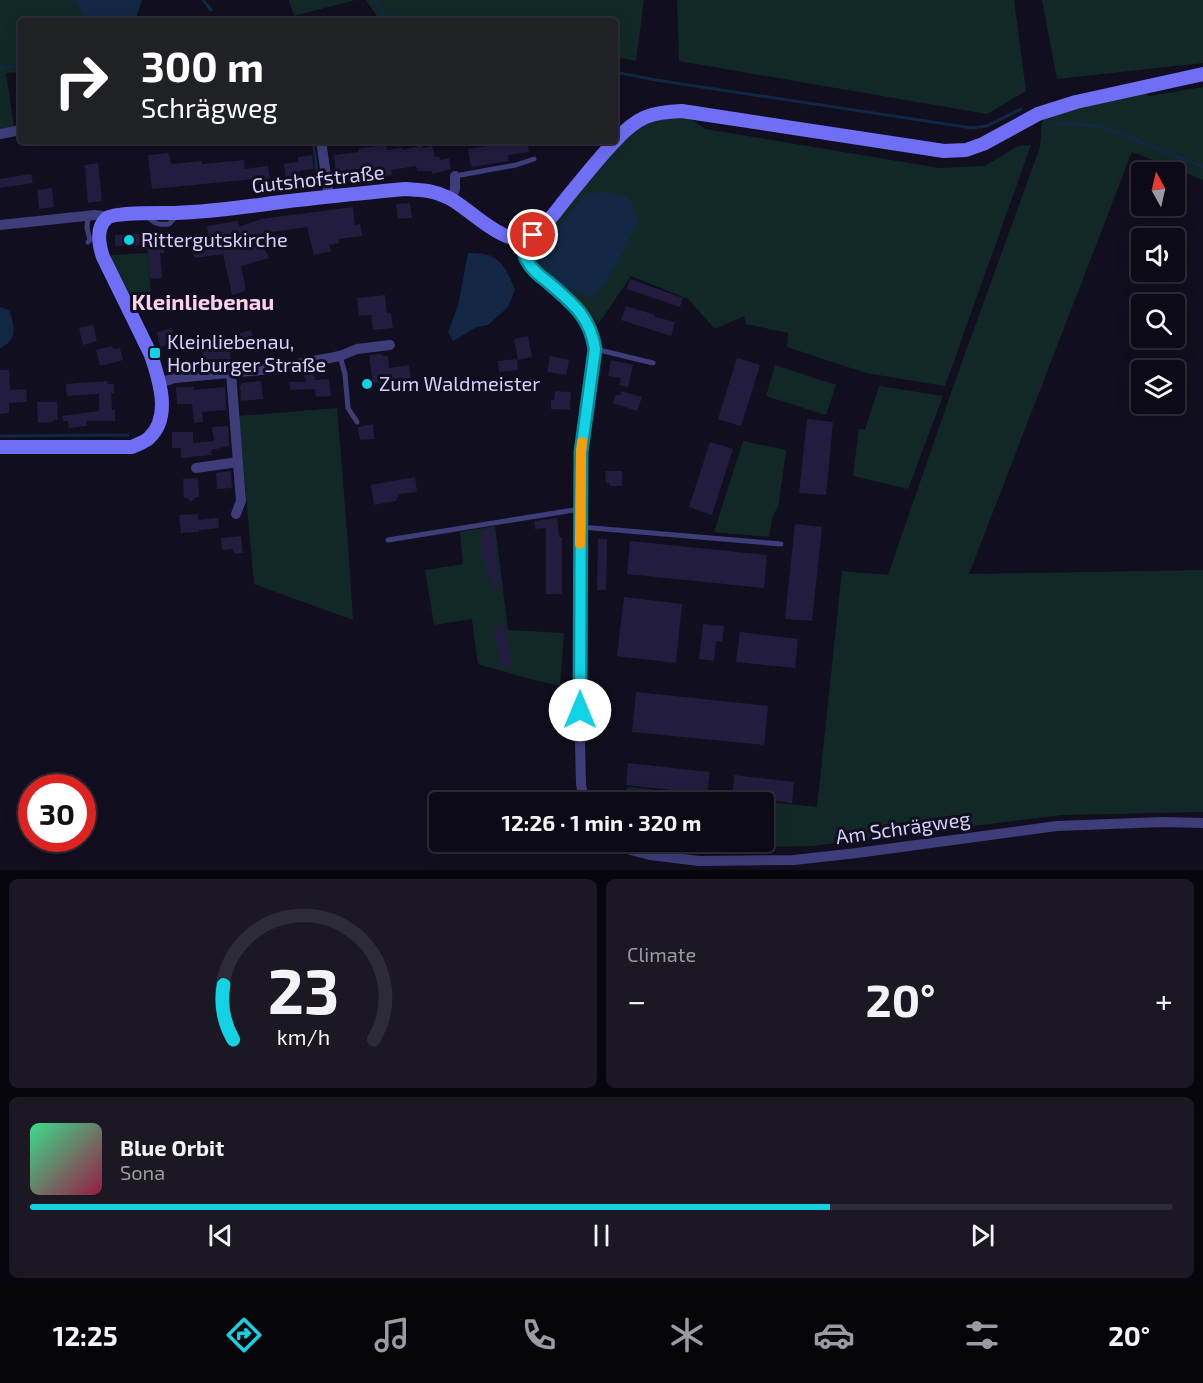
<!DOCTYPE html>
<html lang="en">
<head>
<meta charset="utf-8">
<style>
	body { margin:0; font-family:"Exo 2",sans-serif; background:#1b1824; color:#f1f3f6; height:100vh; display:flex; flex-direction:column; font-size:22px; white-space:nowrap }
	* { box-sizing:border-box; margin:0 }
	p { font-size:20px; color:#9a9aa1 }
	.icon { flex:none; width:33px; height:33px; fill:none; stroke:currentColor; stroke-width:2; stroke-linecap:round; stroke-linejoin:round }
	.map { position:relative; height:870px; overflow:hidden }
	.panel { display:flex; flex-direction:column; gap:9px; padding:9px; background:#07060d; flex:1 }
	.panel>* { flex:none }
	.hud { position:absolute; left:18px; top:18px; width:600px; height:126px; border-radius:6px; box-shadow:0 3px 15px #0003,0 0 0 2px #2d2b36; background:#202124; color:#fff; overflow:hidden }
	.needle { width:39px; rotate:352deg }
	.buttons { position:absolute; left:1131px; top:162px; display:grid; gap:12px }
	.buttons a { display:grid; place-items:center; width:54px; height:54px; border-radius:6px; background:#0d0a17; box-shadow:0 3px 15px #0003,0 0 0 2px #2d2b36; font-size:30px }
	.speed { position:absolute; left:18px; top:774px; display:flex; gap:12px; font-size:30px; font-weight:700; text-align:center }
	.speed>* { display:grid; place-content:center; width:78px; height:78px; border-radius:50%; background:#0d0a17; box-shadow:0 3px 15px #0003,0 0 0 2px #2d2b36; line-height:1 }
	.speed .limit { border:9px solid #d22; background:#fff; color:#111 }
	.pin { position:absolute; display:grid; place-items:center; width:51px; height:51px; color:#fff; margin:-26px; border:3px solid #fff; border-radius:50%; box-shadow:0 2px 6px #0007 }
	.me { position:absolute; width:66px; margin:-33px; rotate:0deg; stroke-linejoin:round; filter:drop-shadow(0 0 4px #0008) }
	.turn { display:flex; align-items:center; gap:21px; height:126px; padding:0 24px; font-size:27px }
	.turn .icon { width:78px; height:78px; stroke-width:2.5 }
	.turn b { display:block; font-size:42px; line-height:51px }
	.big { font-size:45px; font-weight:700; line-height:1.1 }
	.panel .card { flex:1; display:flex; flex-direction:column; justify-content:center; gap:9px; min-width:0; padding:0 21px; border-radius:9px; background:#1b1824 }
	.panel .dial { align-items:center; gap:0 }
	.dial svg { height:156px; overflow:visible; fill:none; stroke:#2d2b36; stroke-width:7; stroke-linecap:round; text-anchor:middle }
	.dial text { fill:#f1f3f6; stroke:none }
	.song { display:flex; align-items:center; gap:18px }
	.cover { width:72px; height:72px; border-radius:9px; background:linear-gradient(135deg,hsl(150 70% 55%),hsl(340 70% 35%)) }
	.played { height:6px; border-radius:3px; background:linear-gradient(90deg,#12d3e4 70%,#2d2b36 70%) }
	.keys { display:flex; justify-content:space-around; direction:ltr }
	.heat { display:flex; justify-content:space-between; align-items:center; font-size:33px; direction:ltr }
	.panel .tiles { flex:1; display:grid; gap:9px; grid-template-columns:1fr 1fr }
	.card:last-child { grid-column:span 2 }
	.trip { position:absolute; left:429px; top:792px; width:345px; height:60px; border-radius:6px; background:#0d0a17; box-shadow:0 3px 15px #0003,0 0 0 2px #2d2b36; font-weight:700; line-height:60px; text-align:center }
	.dock { display:flex; height:96px; justify-content:space-around; align-items:center; background:#050409; color:#9a9aa1 }
	.dock .icon { width:42px; height:42px }
	.dock .active { color:#12d3e4 }
	.dock b { font-size:27px; color:#f1f3f6 }
	.map>svg:first-child { display:block }
</style>
</head>
<body>
<div class="map">
<svg width="1203" height="870" viewBox="0 0 1203 870">
	<rect width="100%" height="100%" fill="#110e1f"/>
	<g fill="#122827">
		<path d="M0,0H75L83,16L92,21H21V72L6,73L14,127L0,130Z"/>
		<path d="M289,0H355L294,16Z"/>
		<path d="M366,0H644L636,61L615,57V21H380Z"/>
		<path d="M677,0H1014L1026,91L987,114L679,61Z"/>
		<path d="M1042,0H1203V63L1057,79Z"/>
		<path d="M1203,87V180L1132,152L969,574L1203,570V812L1062,815L813,846L766,847L689,846L665,842H764V802H626L627,787L817,807L842,571L888,575L953,387L1040,147L1042,122L1047,117L1063,111L1146,92L1149,96Z"/>
		<path d="M674,116L691,119L705,129L939,168L985,166L1018,146L1031,145L945,386L866,373L787,347L788,333L746,324L744,316L715,329L688,299L631,276L599,323L541,270C533,260 531,255 533,242L609,156L637,126L657,118Z"/>
		<path d="M148,253L151,296L131,298L128,295L111,261V255Z"/>
		<path d="M775,365L836,385L826,415L766,396Z"/>
		<path d="M879,386L943,396L908,489L853,476L859,429L865,430Z"/>
		<path d="M337,408L348,543L353,620L254,584L239,416Z"/>
		<path d="M743,441L786,450L779,503L772,519L769,537L714,532Z"/>
		<path d="M495,526L508,630L564,633L560,686L526,678L478,664L472,619L434,625L425,570L463,564L460,532Z"/>
	</g>
	<g fill="#122744">
		<path d="M75,0H142L135,21H92L83,16Z"/>
		<path d="M603,192L628,197L639,219L617,264L593,298L563,287L538,259L544,244L586,194Z"/>
		<path d="M468,253C499,252 504,264 515,290L508,307L488,325L477,327L453,341L448,332L458,306Z"/>
		<path d="M0,307L9,310C15,326 18,340 0,348Z"/>
	</g>
	<g fill="none" stroke-linecap="round" stroke-linejoin="round">
		<g stroke="#122744" stroke-width="3">
			<path d="M203,0L211,10"/>
			<path d="M375,0L387,21"/>
			<path d="M75,21L83,16"/>
			<path d="M0,68L21,65"/>
			<path d="M615,72L656,80L972,128L987,126L1021,109"/>
			<path d="M1052,123L1100,126L1203,167"/>
			<path d="M313,141L318,180"/>
			<path d="M0,436L128,435"/>
		</g>
	</g>
	<g fill="#221c3e">
		<path d="M522,141H527L529,152L508,155L509,161L471,167L468,149Z"/>
		<path d="M386,145L387,150L402,148L403,150L422,145L423,148L432,146L435,157L439,156L440,160L449,158L451,169L432,174V171H417L416,166L391,170L392,175L381,177L380,175L337,181L334,155L358,152V149Z"/>
		<path d="M169,153L171,164L202,161V164L244,160L245,169L268,166L270,182L254,184V179L152,189L148,155Z"/>
		<path d="M312,155L314,169L299,171L300,177L286,179L284,164L298,162V157Z"/>
		<path d="M98,163L102,201L88,203L85,165Z"/>
		<path d="M31,174L33,183L0,188V179Z"/>
		<path d="M52,188L54,207L39,209L37,190Z"/>
		<path d="M410,203L412,218L398,219L396,204Z"/>
		<path d="M353,207L355,225L360,224L362,236L338,239L339,243L329,245L331,251L314,255L307,227L258,234L269,258L241,266L246,291L232,295L223,254L194,258L193,243L210,241L207,226L238,221L239,227L261,219Z"/>
		<path d="M164,233V253H160L162,278L150,279L147,245L115,246V235Z"/>
		<path d="M630,279L683,298L680,307L627,289Z"/>
		<path d="M385,295L387,313H391L393,328L373,330L371,315L359,316L357,298Z"/>
		<path d="M626,306L655,315V317L675,322L671,336L621,320Z"/>
		<path d="M93,325L97,341L83,345L79,328Z"/>
		<path d="M172,328L175,344L160,347L157,332Z"/>
		<path d="M251,330L255,346L230,353L231,361L206,365L202,348L239,341L237,334Z"/>
		<path d="M528,336L532,357L518,360L514,339Z"/>
		<path d="M112,346L113,349L120,348L123,360L100,366L96,350Z"/>
		<path d="M382,354L383,356H388L389,368L409,365L412,386L403,387L402,380L373,383L369,355Z"/>
		<path d="M550,356L569,360L566,375L547,372Z"/>
		<path d="M737,358L760,365L741,426L718,419Z"/>
		<path d="M517,359L518,370L499,372L498,361Z"/>
		<path d="M611,360L633,365L628,387L619,385L621,378L608,376Z"/>
		<path d="M313,369L315,380L329,379L331,396L316,397L315,389L290,390L289,382H306L303,371Z"/>
		<path d="M0,370H9L10,390L26,389L27,402L9,403V413L0,414Z"/>
		<path d="M107,381V384H114V393H111L112,410H115V421H86L87,426L69,428L68,421H63L62,416L99,411V394L67,396L66,384Z"/>
		<path d="M261,381L263,399L241,401L240,386H241V383Z"/>
		<path d="M176,387H194V390L225,387L226,410L202,412L203,422L194,423L192,404H177Z"/>
		<path d="M555,391L571,392L570,410L551,409V400H554Z"/>
		<path d="M621,391L642,397L637,411L613,403L616,395H621Z"/>
		<path d="M37,402H57L58,420H53V422L38,423Z"/>
		<path d="M807,419L833,422L826,495L799,493Z"/>
		<path d="M373,424L374,439L360,440L358,427Z"/>
		<path d="M228,426L229,446L211,450L212,455L181,458V448H172V432H193V443L214,441L212,427Z"/>
		<path d="M710,442L733,449L712,515L689,507Z"/>
		<path d="M229,471H231L232,488L217,489L216,473Z"/>
		<path d="M605,471H622V486H610V483H606Z"/>
		<path d="M415,477L417,492L399,494L396,501L374,505L371,485Z"/>
		<path d="M198,478L199,497H196L191,502L187,498H184L183,479Z"/>
		<path d="M198,514V520L218,518L219,528L199,530V532L181,533L179,515Z"/>
		<path d="M557,518L559,537H562V594H546V528L535,529L534,521Z"/>
		<path d="M795,524L822,527L812,621L785,619Z"/>
		<path d="M493,528L501,588L492,589L490,574L486,575L484,559H481L480,547H483L480,530Z"/>
		<path d="M241,536L243,553L234,554L233,549L222,550L221,538Z"/>
		<path d="M598,539H607L606,590H597Z"/>
		<path d="M630,541L767,555L764,588L627,574Z"/>
		<path d="M624,597L682,604L676,663L617,656Z"/>
		<path d="M703,624L724,626L722,642L716,641L714,661L699,659Z"/>
		<path d="M505,625L512,667L501,668L494,627Z"/>
		<path d="M740,632L798,639L795,668L736,662Z"/>
		<path d="M636,692L768,706L764,745L632,732Z"/>
		<path d="M628,763L710,772L707,794L626,785Z"/>
		<path d="M734,775L794,782L792,803L732,796Z"/>
	</g>
	<g fill="none" stroke-linecap="round" stroke-linejoin="round">
		<g stroke="#3e3d7a" stroke-width="5">
			<path d="M455,176L516,165L534,159"/>
			<path d="M88,215L87,228L90,240L88,242"/>
			<path d="M146,215C155,224 157,225 169,224L177,215"/>
			<path d="M595,349L653,363"/>
			<path d="M340,356L345,374L348,408L357,422"/>
			<path d="M581,527L781,544"/>
			<path d="M388,540L580,509"/>
		</g>
		<g stroke="#3e3d7a" stroke-width="10">
			<path d="M0,134L21,130"/>
			<path d="M321,141L329,196"/>
			<path d="M451,199L455,189V176"/>
			<path d="M0,225L95,215L102,216L107,218"/>
			<path d="M522,240C523,247 524,257 528,262C532,270 541,277 548,282C572,303 589,316 595,349L581,452L580,741L581,784L584,802"/>
			<path d="M231,373L241,501L236,514"/>
			<path d="M159,383L175,378L272,369L340,356L357,349L390,345"/>
			<path d="M196,468L238,462"/>
			<path d="M610,842L615,846L650,855L699,861L794,860L857,853L1057,826L1163,822L1203,823"/>
		</g>
		<g stroke="#6f6ef4" stroke-width="14">
			<path d="M615,141C637,117 650,112 682,111L944,151L966,150L983,144L1038,114L1076,102L1203,74"/>
			<path d="M0,447H132C138,444 145,442 149,438C172,417 159,379 151,355L103,257C99,245 95,228 107,218C115,212 163,213 175,213C210,212 246,207 281,202C322,197 363,193 405,189C422,190 433,190 449,198C471,209 508,252 533,235C543,229 554,214 561,205C579,183 596,161 615,141"/>
		</g>
	</g>
	<g fill="none" stroke-linecap="round" stroke-linejoin="round">
		<defs>
			<path id="route" d="M533,235L522,240C523,247 524,257 528,262C532,270 541,277 548,282C572,303 590,316 595,349L581,452L580,710"/>
		</defs>
		<use href="#route" stroke="#0c8994" stroke-width="15"/>
		<use href="#route" stroke="#12d3e4" stroke-width="10"/>
		<path stroke="#f59e0b" stroke-width="10" d="M580,544L581,452L582,442"/>
	</g>
	<g fill="#12d3e4" stroke="#110e1f" stroke-width="2">
		<circle cx="129" cy="240" r="6"/>
		<rect x="149" y="347" width="12" height="12" rx="3"/>
		<circle cx="367" cy="384" r="6"/>
	</g>
	<g text-anchor="middle" stroke-width="6" stroke-linejoin="round" paint-order="stroke">
		<g font-size="20" fill="#d4cffb" stroke="#110e1f">
			<text transform="translate(318 179) rotate(-6)" y="7">Gutshofstraße</text>
			<text transform="translate(903 828) rotate(-8)" y="7">Am Schrägweg</text>
		</g>
		<g font-size="20" fill="#d4cffb" stroke="#110e1f" text-anchor="start">
			<text x="141" y="247">Rittergutskirche</text>
			<text x="167" y="349">Kleinliebenau,<tspan x="167" dy="23">Horburger Straße</tspan></text>
			<text x="379" y="391">Zum Waldmeister</text>
		</g>
		<g font-size="22" font-weight="bold" fill="#fbd1ed" stroke="#110e1f">
			<text x="203" y="310">Kleinliebenau</text>
		</g>
	</g>
</svg>
<div class="buttons">
<a><svg class="needle" viewBox="-14 -14 28 28"><path d="M0-13l5 13h-10z" fill="#e53935"/><path d="M0 13l5-13h-10z" fill="#9a9aa1"/></svg></a>
<a><svg class="icon" aria-label="sound" viewBox="0 0 24 24"><path d="M4 9h4l5-4v14l-5-4H4zM17 9q2 3 0 6"/></svg></a>
<a><svg class="icon" aria-label="search" viewBox="0 0 24 24"><circle cx="10" cy="10" r="6"/><path d="M15 15l6 6"/></svg></a>
<a><svg class="icon" aria-label="layers" viewBox="0 0 24 24"><path d="M12 4l9 5-9 5-9-5zM3 14l9 5 9-5"/></svg></a>
</div>
<div class="speed"><div class="limit">30</div></div>
<div class="pin" style="left:533px;top:235px;background:#d93025"><svg class="icon" aria-label="arrive" viewBox="0 0 24 24"><path d="M6 21V4h12l-3 4 3 4H6"/></svg></div>
<svg class="me" style="left:580px;top:710px" viewBox="-20 -20 40 40"><circle r="19" fill="#fff"/><path d="M0-13L10 11 0 6-10 11z" fill="#12d3e4"/></svg>
<div class="trip">12:26 · 1 min · 320 m</div>
<div class="hud">
<div class="turn"><svg class="icon" aria-label="right" viewBox="0 0 24 24"><path d="M7 20v-9h11M14 6l5 5-5 5"/></svg><div><b>300 m</b>Schrägweg</div></div>
</div>
</div>
<section class="panel">
<div class="tiles">
<div class="card dial"><svg viewBox="0 0 100 80">
<path d="M14 69A42 42 0 1 1 86 69"/>
<path d="M14 69A42 42 0 0 1 9 41" stroke="#12d3e4"/>
<text x="50" y="56" font-size="32" font-weight="700">23</text>
<text x="50" y="72" font-size="11">km/h</text>
</svg></div>
<div class="card"><p>Climate</p>
<div class="heat"><a>−</a><b class="big">20°</b><a>+</a></div>
</div>
<div class="card">
<div class="song"><i class="cover"></i><div><b>Blue Orbit</b><p>Sona</p></div></div>
<div class="played"></div>
<div class="keys"><svg class="icon" aria-label="previous" viewBox="0 0 24 24"><path d="M18 5L8 12l10 7zM5 5v14"/></svg><svg class="icon" aria-label="pause" viewBox="0 0 24 24"><path d="M8 5v14M16 5v14"/></svg><svg class="icon" aria-label="next" viewBox="0 0 24 24"><path d="M6 5l10 7-10 7zM19 5v14"/></svg></div>
</div>
</div>
</section>
<nav class="dock">
<b>12:25</b>
<svg class="icon active" aria-label="directions" viewBox="0 0 24 24"><path d="M12 3l9 9-9 9-9-9zM9 14v-3h6M13 9l2 2-2 2"/></svg>
<svg class="icon" aria-label="music" viewBox="0 0 24 24"><path d="M9 18V5l10-2v13"/><circle cx="6" cy="18" r="3"/><circle cx="16" cy="16" r="3"/></svg>
<svg class="icon" aria-label="phone" viewBox="0 0 24 24"><path d="M5 4h4l2 5-3 2q2 4 5 5l2-3 5 2v4C11 20 4 13 5 4z"/></svg>
<svg class="icon" aria-label="climate" viewBox="0 0 24 24"><path d="M12 3v18M4 7l16 10M4 17L20 7"/></svg>
<svg class="icon" aria-label="car" viewBox="0 0 24 24"><path d="M5 17H2v-5l4-1 3-4h7l3 4 3 1v5h-3M9 17h6M6 11h13"/><circle cx="7" cy="17" r="2"/><circle cx="17" cy="17" r="2"/></svg>
<svg class="icon" aria-label="filters" viewBox="0 0 24 24"><path d="M4 7h16M4 17h16"/><circle cx="9" cy="7" r="2"/><circle cx="15" cy="17" r="2"/></svg>
<b>20°</b>
</nav>
</body>
</html>
